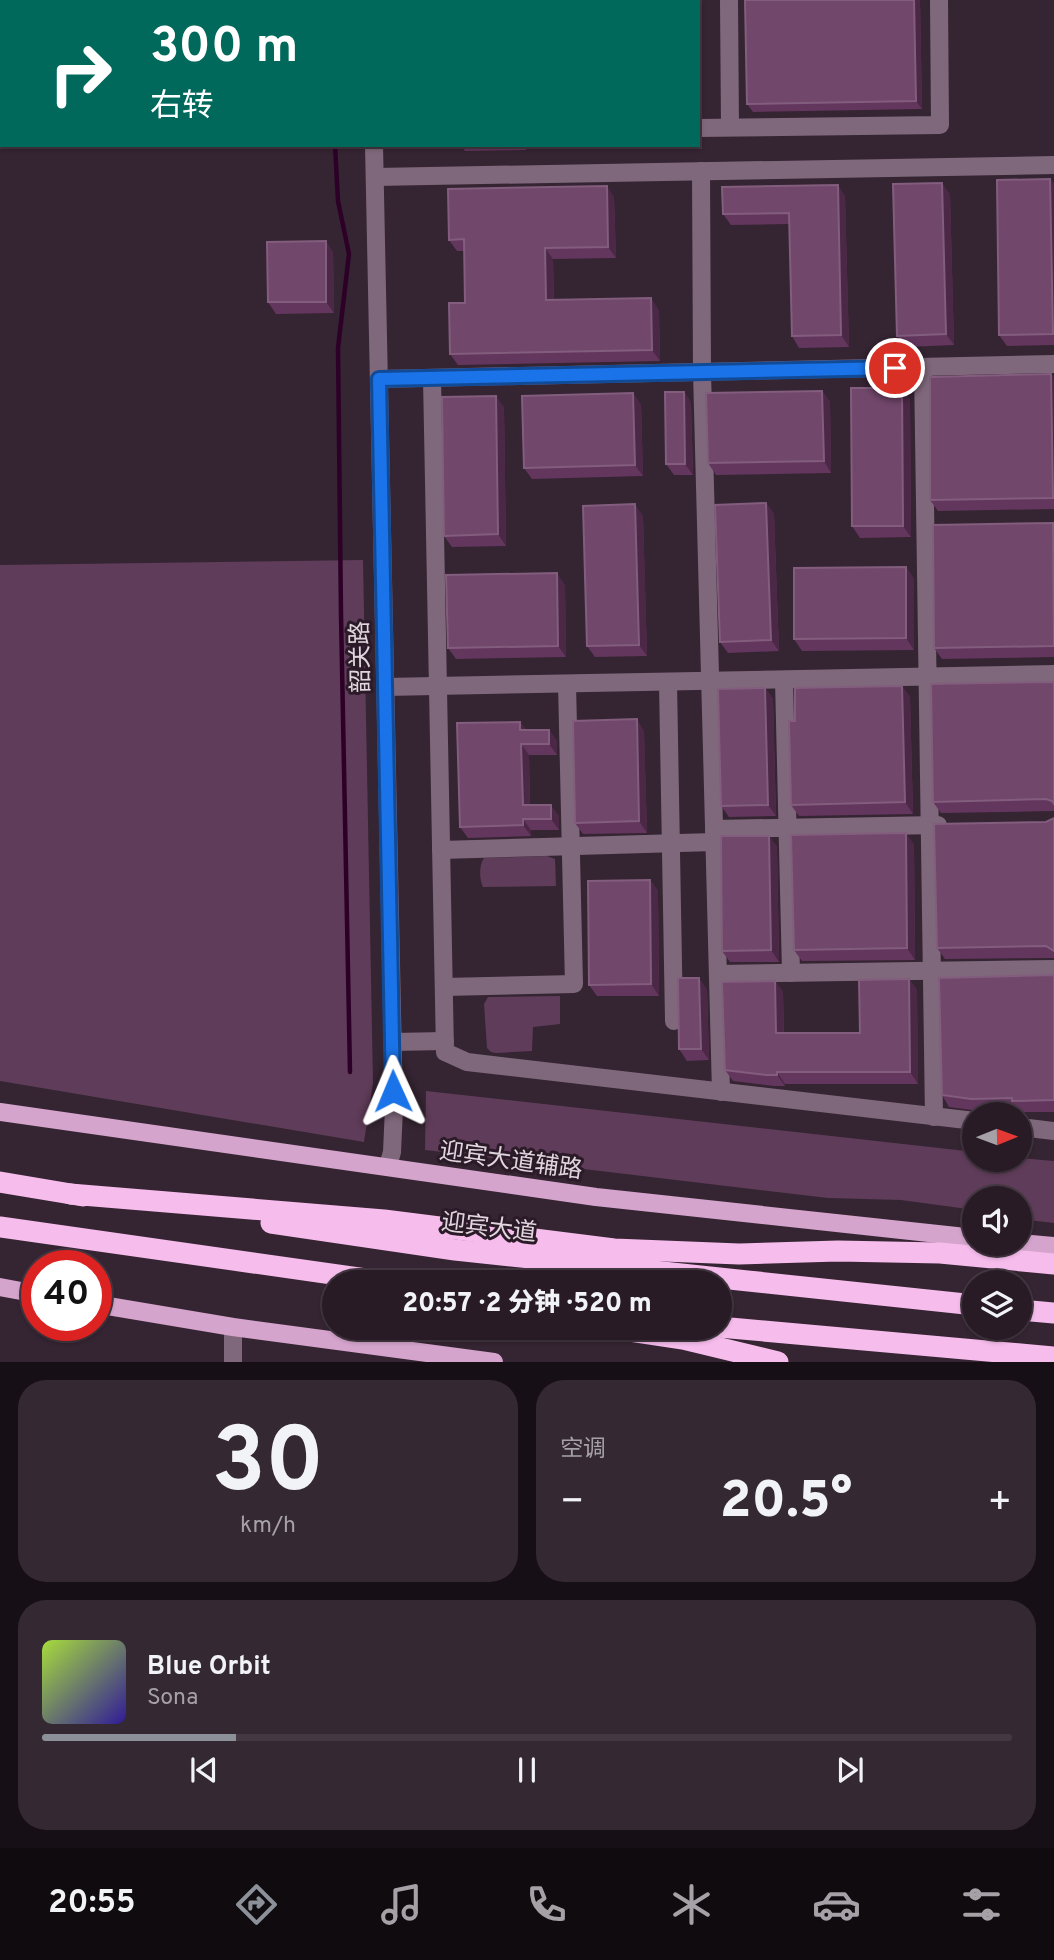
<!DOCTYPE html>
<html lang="zh">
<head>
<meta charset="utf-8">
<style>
	body { margin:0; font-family:Overpass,"Noto Sans SC",sans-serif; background:#342832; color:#f1f3f6; height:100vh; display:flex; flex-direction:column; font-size:26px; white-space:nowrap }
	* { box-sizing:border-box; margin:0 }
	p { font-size:23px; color:#a5a1a7 }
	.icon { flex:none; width:38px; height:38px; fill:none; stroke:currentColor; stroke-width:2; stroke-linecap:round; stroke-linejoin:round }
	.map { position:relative; height:1362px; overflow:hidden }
	.side { display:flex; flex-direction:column; gap:18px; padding:18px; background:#160f15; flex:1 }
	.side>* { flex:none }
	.hud { position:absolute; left:0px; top:0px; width:700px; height:147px; box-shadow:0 2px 5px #0004,0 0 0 2px #443943; background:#00695c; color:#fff; overflow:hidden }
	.needle { width:46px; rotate:89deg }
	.fabs { position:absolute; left:962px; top:1102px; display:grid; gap:14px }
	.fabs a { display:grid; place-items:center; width:70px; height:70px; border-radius:50%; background:#281b26; box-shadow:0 2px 5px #0004,0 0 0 2px #443943; font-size:35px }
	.speed { position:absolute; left:21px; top:1250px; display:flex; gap:14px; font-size:35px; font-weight:700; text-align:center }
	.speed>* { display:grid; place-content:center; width:91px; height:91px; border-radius:50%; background:#281b26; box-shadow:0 2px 5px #0004,0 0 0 2px #443943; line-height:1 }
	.speed .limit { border:10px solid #d22; background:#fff; color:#111 }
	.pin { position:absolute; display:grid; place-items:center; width:60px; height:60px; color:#fff; margin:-30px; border:4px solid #fff; border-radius:50%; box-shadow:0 2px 7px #0007 }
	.me { position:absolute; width:77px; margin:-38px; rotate:359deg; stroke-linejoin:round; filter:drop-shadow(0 0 5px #0008) }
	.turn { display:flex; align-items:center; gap:24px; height:147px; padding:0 35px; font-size:32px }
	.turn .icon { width:91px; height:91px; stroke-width:2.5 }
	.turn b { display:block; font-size:49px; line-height:60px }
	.big { font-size:52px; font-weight:800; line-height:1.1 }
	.side .widget { flex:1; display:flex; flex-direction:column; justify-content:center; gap:10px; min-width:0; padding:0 24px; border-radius:28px; background:#342832 }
	.side .dial { align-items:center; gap:0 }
	.dial b { font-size:91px; line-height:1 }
	.song { display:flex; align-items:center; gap:21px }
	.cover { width:84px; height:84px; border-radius:10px; background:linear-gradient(135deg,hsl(80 70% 55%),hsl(250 70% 35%)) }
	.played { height:7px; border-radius:4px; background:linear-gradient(90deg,#8c9099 20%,#443943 20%) }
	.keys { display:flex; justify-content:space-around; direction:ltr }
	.heat { display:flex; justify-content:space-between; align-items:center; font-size:38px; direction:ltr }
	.side .tiles { flex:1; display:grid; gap:18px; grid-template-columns:1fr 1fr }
	.widget:last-child { grid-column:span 2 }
	.trip { position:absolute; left:322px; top:1270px; width:410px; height:70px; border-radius:35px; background:#281b26; box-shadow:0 2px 5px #0004,0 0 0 2px #443943; font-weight:800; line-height:70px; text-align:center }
	.dock { display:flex; height:112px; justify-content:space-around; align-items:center; background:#100b0f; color:#a5a1a7 }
	.dock .icon { width:49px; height:49px }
	.dock .on { color:#8c9099 }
	.dock b { font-size:32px; color:#f1f3f6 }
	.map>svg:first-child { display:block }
</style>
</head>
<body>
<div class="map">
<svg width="1054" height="1362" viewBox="0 0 1054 1362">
	<rect width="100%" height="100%" fill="#352432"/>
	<g fill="#5f3c59">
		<path d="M363,560L373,1083L364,1142L0,1081V565Z"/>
		<path d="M547,856L555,859L556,886L483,887C479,879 479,865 484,858Z"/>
		<path d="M560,996V1024L533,1027L532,1051L496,1053L491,1052L487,1048L484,1004L488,997Z"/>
		<path d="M426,1091L975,1152V1160H1020V1158L1054,1161V1223L1020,1219V1199H975V1210L901,1200L828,1198L425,1150Z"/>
	</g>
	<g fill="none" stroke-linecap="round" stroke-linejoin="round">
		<g stroke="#2d0028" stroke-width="4.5">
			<path d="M331,0V2"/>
			<path d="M335,145L338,201L349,254L338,348L341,615L350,1072"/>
		</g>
		<g stroke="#7f687b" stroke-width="18">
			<path d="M371,0V2"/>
			<path d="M729,0L730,127"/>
			<path d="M698,128L940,125L939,0"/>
			<path d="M374,145L394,1108L392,1152L388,1166"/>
			<path d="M701,171L702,372L721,1092"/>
			<path d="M375,177L1054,165"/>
			<path d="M923,367L934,1117"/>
			<path d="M432,378L445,1052L467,1062L975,1121"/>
			<path d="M379,379L1054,364"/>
			<path d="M784,680L791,973"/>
			<path d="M668,682L674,1021"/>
			<path d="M385,687L1054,674"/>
			<path d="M714,829L938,825"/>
			<path d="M441,850L714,842"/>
			<path d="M718,974L1054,969"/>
			<path d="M444,987L574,984L567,684"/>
			<path d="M392,1042L445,1041"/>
			<path d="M1020,1127L1054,1131"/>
			<path d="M233,1362V1327"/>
		</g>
		<g stroke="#d4a4cc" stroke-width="18">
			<path d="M0,1112L596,1197L975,1238"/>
			<path d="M1020,1243L1054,1246"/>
			<path d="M0,1287L37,1294"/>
			<path d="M96,1304L233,1327L494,1362"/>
		</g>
		<g stroke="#f6bcec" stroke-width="21">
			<path d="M0,1182L83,1196"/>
			<path d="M70,1194L384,1220L614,1249L739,1254L838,1251L940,1253L1054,1264"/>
			<path d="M271,1223L455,1250L975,1305"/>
			<path d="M0,1227L395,1283"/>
			<path d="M1020,1310L1054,1313"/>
			<path d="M719,1327L1054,1357"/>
			<path d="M610,1328L683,1339L778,1362"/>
		</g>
	</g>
	<g fill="#63365e">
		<path d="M920,0L922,109L753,112L747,104Z"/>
		<path d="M461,145H526V150L465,151Z"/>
		<path d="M1050,179L1054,184V345L1007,346L999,335Z"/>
		<path d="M950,194L954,345L905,347L897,336Z"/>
		<path d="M845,196L849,347L799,348L792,336L789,224L731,225L723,214Z"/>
		<path d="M614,197L616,258L553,259L554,300L659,310L660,361L458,365L450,354L465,303L464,251H457L449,240Z"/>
		<path d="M333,252L334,313L276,314L268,302Z"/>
		<path d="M1051,374L1054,378V509L938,511L930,500Z"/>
		<path d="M822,391L830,402L831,473L716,475L708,463Z"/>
		<path d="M684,392L691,403L693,475H674L666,464Z"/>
		<path d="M910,399L911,537L860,538L852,526Z"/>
		<path d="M641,404L643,476L532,479L524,468Z"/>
		<path d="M504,407L506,546L452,547L444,536Z"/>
		<path d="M766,503L774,514L779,651L728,653L720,642Z"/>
		<path d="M643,516L647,656L595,657L587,646Z"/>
		<path d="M1053,523L1054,525V657L942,659L934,648Z"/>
		<path d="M906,567L914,579V650L802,651L794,639Z"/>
		<path d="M565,585L566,657L456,659L448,648Z"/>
		<path d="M1054,682V811L941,813L933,802Z"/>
		<path d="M902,686L910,697L913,814L799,816L791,805L795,721Z"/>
		<path d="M765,688L773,699L776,816L729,817L721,806Z"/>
		<path d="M520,722L526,730H549L557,741V755H529L530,805L559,816V830H531V836L468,838L460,827Z"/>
		<path d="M644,731L647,833L583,834L575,823Z"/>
		<path d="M1054,818V958L945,959L937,948L1046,822Z"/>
		<path d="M769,836L777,847L779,962H730L722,951Z"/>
		<path d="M914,844L915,960L802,961L794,950Z"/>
		<path d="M650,880L658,891L659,996H597L589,985Z"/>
		<path d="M1054,975V1112H1020L1018,1110L979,1111L949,1107L942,1095Z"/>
		<path d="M909,979L917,990L918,1084H785V1086H774L733,1081L725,1070L775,981L783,992L784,1033H860Z"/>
		<path d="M707,989L709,1060L687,1061L679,1049Z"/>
	</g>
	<g fill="#4b2846">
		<path d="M914,0H920L922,109L916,101Z"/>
		<path d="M1050,179L1054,184V336L1053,334Z"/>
		<path d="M942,183L950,194L954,345L946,334Z"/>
		<path d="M838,185L845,196L849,347L841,335Z"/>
		<path d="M607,186L614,197L616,258L608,247Z"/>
		<path d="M326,241L333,252L334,313L326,302Z"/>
		<path d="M545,248L553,259L554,312L546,300Z"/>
		<path d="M651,298L659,310L660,361L652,350Z"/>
		<path d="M1051,374L1054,378V500L1053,498Z"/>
		<path d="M902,388L910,399L911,537L903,526Z"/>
		<path d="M822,391L830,402L831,473L824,461Z"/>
		<path d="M684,392L691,403L693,475L685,464Z"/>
		<path d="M633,393L641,404L643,476L635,465Z"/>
		<path d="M496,396L504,407L506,546L498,534Z"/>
		<path d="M766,503L774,514L779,651L771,640Z"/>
		<path d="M635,504L643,516L647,656L639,645Z"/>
		<path d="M906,567L914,579V650L906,638Z"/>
		<path d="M557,573L565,585L566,657L558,646Z"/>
		<path d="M902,686L910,697L913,814L905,802Z"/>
		<path d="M765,688L773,699L776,816L768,805Z"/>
		<path d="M637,719L644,731L647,833L639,821Z"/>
		<path d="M520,722L528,733L520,730Z"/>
		<path d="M549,730L557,741V755L549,744Z"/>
		<path d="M521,744L529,755L530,816L523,805Z"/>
		<path d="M551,805L559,816V830L551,819Z"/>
		<path d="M523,819L531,830V836L523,825Z"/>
		<path d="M906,833L914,844L915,960L907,948Z"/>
		<path d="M769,836L777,847L779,962L771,950Z"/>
		<path d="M650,880L658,891L659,996L651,984Z"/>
		<path d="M699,978L707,989L709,1060L701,1049Z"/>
		<path d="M909,979L917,990L918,1084L910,1072Z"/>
		<path d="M775,981L783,992L784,1044L776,1033Z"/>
		<path d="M777,1072L785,1084V1086L777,1075Z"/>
	</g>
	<g fill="#71476b" stroke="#825d7d" stroke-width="2">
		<rect x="416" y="0" width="269" height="2"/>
		<path d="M745,0H914L916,101L747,104Z"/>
		<path d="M1050,179L1053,334L999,335L997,180Z"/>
		<path d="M942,183L946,334L897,336L893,184Z"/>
		<path d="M838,185L841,335L792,336L789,213L723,214L722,187Z"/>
		<path d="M607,186L608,247L545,248L546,300L651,298L652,350L450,354L449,303H465L464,239L449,240L448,189Z"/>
		<path d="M326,241V302H268L267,242Z"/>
		<path d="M1051,374L1053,498L930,500V377Z"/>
		<path d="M851,388H902L903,526H852Z"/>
		<path d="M822,391L824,461L708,463L706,393Z"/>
		<path d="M665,392H684L685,464H666Z"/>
		<path d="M633,393L635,465L524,468L522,396Z"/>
		<path d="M496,396L498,534L444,536L442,397Z"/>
		<path d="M766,503L771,640L720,642L715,505Z"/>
		<path d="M635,504L639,645L587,646L583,506Z"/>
		<path d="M1053,523L1054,646L934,648L933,525Z"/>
		<path d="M906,567V638L794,639V568Z"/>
		<path d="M557,573L558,646L448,648L446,575Z"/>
		<path d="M1054,682V804L1052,801L1046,799L933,802L931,684Z"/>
		<path d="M902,686L905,802L791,805L789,721H795V688Z"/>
		<path d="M765,688L768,805L721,806L718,689Z"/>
		<path d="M637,719L639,821L575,823L573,721Z"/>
		<path d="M520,722V730H549V744H521L523,805H551V819H523V825L460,827L457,723Z"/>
		<path d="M1054,818V951L1046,946L937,948L934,824L1046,822Z"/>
		<path d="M906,833L907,948L794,950L791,835Z"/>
		<path d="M721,836H769L771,950L722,951Z"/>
		<path d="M650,880L651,984L589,985L588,881Z"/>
		<path d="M1054,975V1100L1012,1101V1098L971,1099L942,1095L939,978Z"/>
		<path d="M678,978H699L701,1049H679Z"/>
		<path d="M909,979L910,1072H777V1075H766L725,1070L722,982L775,981L776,1033H860L859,980Z"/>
	</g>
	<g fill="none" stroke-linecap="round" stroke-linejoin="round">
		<defs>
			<path id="route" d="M393,1091L379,379L895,368"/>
		</defs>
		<use href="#route" stroke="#114b97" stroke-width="18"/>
		<use href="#route" stroke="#1a73e8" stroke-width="12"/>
	</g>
	<g text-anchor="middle" stroke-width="6" stroke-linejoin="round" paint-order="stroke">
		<g font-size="24" fill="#e1d5de" stroke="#2b1a28">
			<text transform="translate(360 657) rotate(-91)" y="8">韶关路</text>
			<text transform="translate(511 1160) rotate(8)" y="8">迎宾大道辅路</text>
			<text transform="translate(489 1227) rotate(7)" y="8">迎宾大道</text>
		</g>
	</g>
</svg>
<div class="fabs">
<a><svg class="needle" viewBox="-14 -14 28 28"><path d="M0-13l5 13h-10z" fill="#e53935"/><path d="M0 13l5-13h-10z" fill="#a5a1a7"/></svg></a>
<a><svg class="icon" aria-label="sound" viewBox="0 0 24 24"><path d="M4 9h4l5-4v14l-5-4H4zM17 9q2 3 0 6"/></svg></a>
<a><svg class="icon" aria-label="layers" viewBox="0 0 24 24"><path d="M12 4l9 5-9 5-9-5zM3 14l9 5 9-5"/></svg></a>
</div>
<div class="speed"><div class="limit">40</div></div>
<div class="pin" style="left:895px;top:368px;background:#d93025"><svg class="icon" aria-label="arrive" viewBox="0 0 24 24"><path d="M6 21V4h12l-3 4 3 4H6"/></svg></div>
<svg class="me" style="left:393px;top:1091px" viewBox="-20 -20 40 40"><path d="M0-17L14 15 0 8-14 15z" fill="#1a73e8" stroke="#fff" stroke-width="4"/></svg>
<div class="trip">20:57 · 2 分钟 · 520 m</div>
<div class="hud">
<div class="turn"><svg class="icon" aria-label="right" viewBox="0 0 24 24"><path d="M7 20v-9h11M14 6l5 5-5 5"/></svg><div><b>300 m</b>右转</div></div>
</div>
</div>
<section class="side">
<div class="tiles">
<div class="widget dial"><b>30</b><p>km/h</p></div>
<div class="widget"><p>空调</p>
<div class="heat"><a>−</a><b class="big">20.5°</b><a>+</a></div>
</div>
<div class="widget">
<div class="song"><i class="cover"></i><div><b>Blue Orbit</b><p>Sona</p></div></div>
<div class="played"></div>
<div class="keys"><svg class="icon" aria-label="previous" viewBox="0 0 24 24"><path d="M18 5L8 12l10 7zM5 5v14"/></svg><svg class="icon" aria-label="pause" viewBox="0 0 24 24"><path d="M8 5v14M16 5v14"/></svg><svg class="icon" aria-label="next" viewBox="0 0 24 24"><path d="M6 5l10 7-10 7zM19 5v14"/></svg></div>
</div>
</div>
</section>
<nav class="dock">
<b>20:55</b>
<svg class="icon on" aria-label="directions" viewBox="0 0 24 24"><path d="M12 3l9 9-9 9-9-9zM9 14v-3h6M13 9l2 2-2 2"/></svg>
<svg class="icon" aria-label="music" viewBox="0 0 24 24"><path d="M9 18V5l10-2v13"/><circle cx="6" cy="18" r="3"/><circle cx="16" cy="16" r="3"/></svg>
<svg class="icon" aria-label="phone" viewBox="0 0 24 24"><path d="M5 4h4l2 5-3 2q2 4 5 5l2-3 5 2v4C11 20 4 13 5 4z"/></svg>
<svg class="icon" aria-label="climate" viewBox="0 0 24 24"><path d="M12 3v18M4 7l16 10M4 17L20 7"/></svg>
<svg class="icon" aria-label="car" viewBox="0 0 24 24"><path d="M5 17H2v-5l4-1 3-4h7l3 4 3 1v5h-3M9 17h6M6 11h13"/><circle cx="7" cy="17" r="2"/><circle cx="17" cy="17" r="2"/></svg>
<svg class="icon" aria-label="filters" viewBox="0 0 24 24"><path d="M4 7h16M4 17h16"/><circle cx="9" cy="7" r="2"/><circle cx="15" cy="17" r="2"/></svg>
</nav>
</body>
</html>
